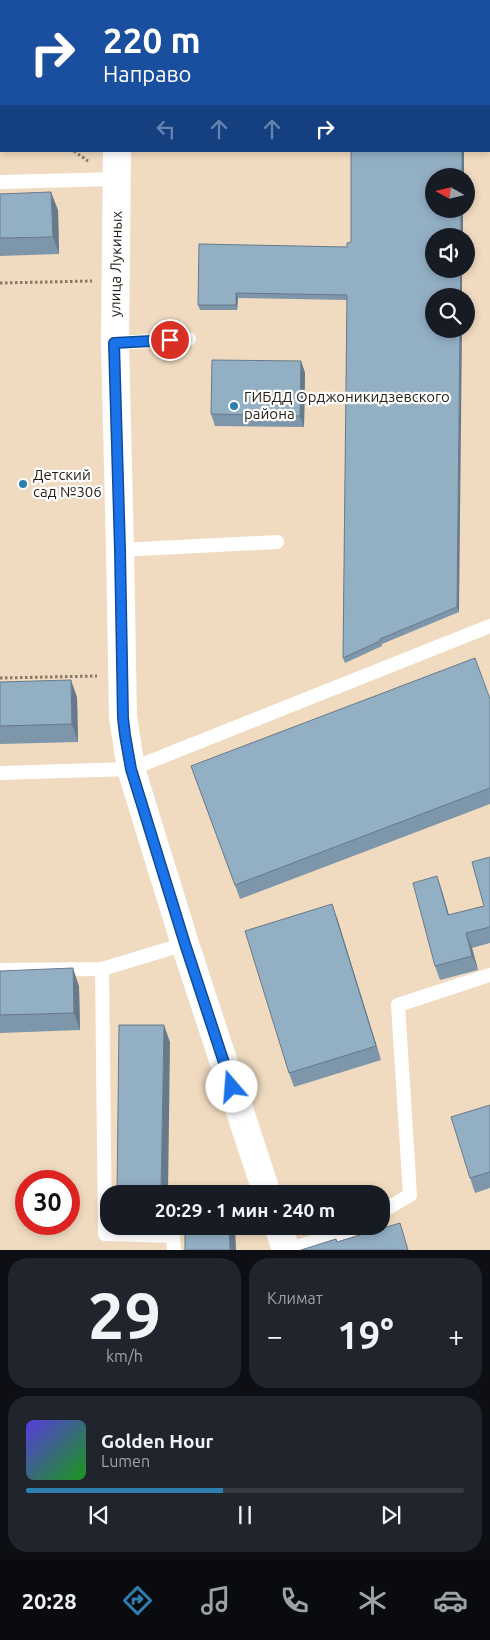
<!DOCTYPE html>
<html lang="ru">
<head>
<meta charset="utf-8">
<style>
	body { margin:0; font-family:Ubuntu,sans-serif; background:#20242c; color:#f1f3f6; height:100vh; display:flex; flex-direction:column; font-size:19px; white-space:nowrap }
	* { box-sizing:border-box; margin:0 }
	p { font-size:16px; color:#9ea1a6 }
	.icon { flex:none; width:28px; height:28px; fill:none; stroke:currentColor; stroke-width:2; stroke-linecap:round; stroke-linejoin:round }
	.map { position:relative; height:1250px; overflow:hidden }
	.sheet { display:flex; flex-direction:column; gap:8px; padding:8px; background:#0d0f14; flex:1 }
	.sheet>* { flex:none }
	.top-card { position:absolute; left:0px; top:0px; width:490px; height:152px; box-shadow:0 2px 8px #0003; background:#1a4fa0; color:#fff; overflow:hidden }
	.needle { width:32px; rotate:278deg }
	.controls { position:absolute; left:425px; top:168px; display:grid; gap:10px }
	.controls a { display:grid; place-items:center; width:50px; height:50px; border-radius:50%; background:#171b24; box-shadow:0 2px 8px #0003; font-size:25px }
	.speed { position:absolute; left:15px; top:1170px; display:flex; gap:10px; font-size:25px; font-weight:700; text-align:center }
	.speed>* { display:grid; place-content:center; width:65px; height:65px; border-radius:50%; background:#171b24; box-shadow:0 2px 8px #0003; line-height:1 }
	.speed .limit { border:8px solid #d22; background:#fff; color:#111 }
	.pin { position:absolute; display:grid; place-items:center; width:42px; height:42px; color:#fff; margin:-21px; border:2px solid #fff; border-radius:50%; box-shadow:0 1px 5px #0007 }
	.me { position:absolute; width:55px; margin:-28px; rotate:342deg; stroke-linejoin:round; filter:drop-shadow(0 0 4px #0008) }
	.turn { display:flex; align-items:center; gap:18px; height:105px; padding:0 20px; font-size:22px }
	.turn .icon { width:65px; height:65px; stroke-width:2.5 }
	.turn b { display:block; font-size:35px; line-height:42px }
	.lanes { display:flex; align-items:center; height:48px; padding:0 20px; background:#0003; justify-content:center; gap:25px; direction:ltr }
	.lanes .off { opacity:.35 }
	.big { font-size:38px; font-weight:700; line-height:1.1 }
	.sheet .tile { flex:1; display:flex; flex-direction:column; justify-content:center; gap:8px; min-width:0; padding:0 18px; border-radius:20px; background:#20242c }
	.sheet .dial { align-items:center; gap:0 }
	.dial b { font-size:65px; line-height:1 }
	.song { display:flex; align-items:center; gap:15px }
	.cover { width:60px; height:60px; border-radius:8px; background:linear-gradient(135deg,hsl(250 70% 55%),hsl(120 70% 35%)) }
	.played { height:5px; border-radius:2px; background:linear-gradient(90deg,#2f7eb0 45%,#363941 45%) }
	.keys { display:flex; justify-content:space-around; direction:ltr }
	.heat { display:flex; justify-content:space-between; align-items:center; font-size:28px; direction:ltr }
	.sheet .tiles { flex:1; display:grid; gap:8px; grid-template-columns:1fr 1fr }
	.tile:last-child { grid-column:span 2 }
	.trip { position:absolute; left:100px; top:1185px; width:290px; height:50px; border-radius:20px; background:#171b24; box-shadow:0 2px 8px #0003; font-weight:700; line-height:50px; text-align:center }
	.tabs { display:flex; height:80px; justify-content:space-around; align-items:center; background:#090b0e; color:#9ea1a6 }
	.tabs .icon { width:35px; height:35px }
	.tabs .on { color:#2f7eb0 }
	.tabs b { font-size:22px; color:#f1f3f6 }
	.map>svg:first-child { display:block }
</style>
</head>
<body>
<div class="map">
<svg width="490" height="1250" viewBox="0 0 490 1250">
	<rect width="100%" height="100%" fill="#f0dbc0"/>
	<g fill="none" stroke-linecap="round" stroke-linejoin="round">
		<g stroke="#867866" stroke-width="3" stroke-dasharray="2.5 2.5" stroke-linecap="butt">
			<path d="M0,95L1,96"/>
			<path d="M74,151L88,161"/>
			<path d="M0,283L92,281"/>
			<path d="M0,678L97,676"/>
		</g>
		<g stroke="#fff" stroke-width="14">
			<path d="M0,182L117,179"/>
			<path d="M115,343L189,339"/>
			<path d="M120,550L277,542"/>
			<path d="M0,773L131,769L490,626"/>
			<path d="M102,969L105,1234L173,1236L174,1250"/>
			<path d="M0,970L102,969L185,944"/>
			<path d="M381,1212L410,1195L398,1005L490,975"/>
			<path d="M287,1250L348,1231L356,1226"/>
		</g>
		<g stroke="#fff" stroke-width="28">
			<path d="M117,0V1"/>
			<path d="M117,151L115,343L120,550L123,717L131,769L185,944L267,1194"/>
			<path d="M278,1226L286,1250"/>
		</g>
	</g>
	<g fill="#7e96a9">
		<path d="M464,151V176H434L463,209V236H434L462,269V296H434L459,612L382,644V646L345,663L343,658L347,300L238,298L237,310H200L198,305L347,247L351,242Z"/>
		<path d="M0,194L58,210L59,254L0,256Z"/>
		<path d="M301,361L305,373L304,427L215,426L211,414Z"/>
		<path d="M0,682L77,697L78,742L0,744Z"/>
		<path d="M490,699V804L240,899L191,766Z"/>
		<path d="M490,857V943L472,948L478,970L440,980L435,966L442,891L449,915L484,906Z"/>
		<path d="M337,918L381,1060L294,1087L289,1073Z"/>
		<path d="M0,971L79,986L80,1030L0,1033Z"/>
		<path d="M490,1105V1188L475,1193L470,1178Z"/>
	</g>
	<g fill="#677a89">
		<rect x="462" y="151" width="2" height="25"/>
		<path d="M51,192L58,210L59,254L53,237Z"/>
		<rect x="461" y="209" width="2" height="27"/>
		<path d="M461,269H462V296H460Z"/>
		<path d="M236,293L238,298L237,310L236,305Z"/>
		<path d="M460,329H462L459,612L457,607Z"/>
		<path d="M301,361L305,373L304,427L300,416Z"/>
		<path d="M71,680L77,697L78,742L72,724Z"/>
		<path d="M437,876L442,891L453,930L448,915Z"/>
		<path d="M332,904L337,918L381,1060L376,1046Z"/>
		<path d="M466,933L472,948L478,970L472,956Z"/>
		<path d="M73,968L79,986L80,1030L74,1013Z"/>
		<path d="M164,1025L170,1042L168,1194H161Z"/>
		<path d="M229,1226H235L236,1250H230Z"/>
	</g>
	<g fill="#93afc4" stroke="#677a89">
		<rect x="351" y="0" width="113" height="1"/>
		<path d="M351,151H462V176H434V209H461V236H434V269H461L460,296H434V329H460L457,607L380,639V641L343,658L347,295L236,293V305H198L199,244L347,247V243L351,242Z"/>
		<path d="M51,192L53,237L0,238V194Z"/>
		<path d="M212,360L301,361L300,416L211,414Z"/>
		<path d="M475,658L490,699V788L235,885L191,766Z"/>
		<path d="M71,680L72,724L0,726V682Z"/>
		<path d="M490,857V927L466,933L472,956L435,966L413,883L437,876L448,915L484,906L472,862Z"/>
		<path d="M332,904L376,1046L289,1073L245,931Z"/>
		<path d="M73,968L74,1013L0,1015V971Z"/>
		<path d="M119,1025H164L161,1194H117Z"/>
		<path d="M490,1105V1172L470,1178L451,1117Z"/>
		<path d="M400,1223L408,1250H301L336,1239L337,1242Z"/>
		<path d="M185,1226H229L230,1250H185Z"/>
	</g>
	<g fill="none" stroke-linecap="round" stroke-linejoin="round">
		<defs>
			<path id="route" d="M170,340L114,343L120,550L123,718L125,735L131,769L185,944L232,1087"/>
		</defs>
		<use href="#route" stroke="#114b97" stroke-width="12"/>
		<use href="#route" stroke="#1a73e8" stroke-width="9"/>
	</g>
	<g fill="#2f7eb0" stroke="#fff" stroke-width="2">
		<circle cx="234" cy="406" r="5"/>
		<circle cx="23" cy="484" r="5"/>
	</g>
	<g text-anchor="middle" stroke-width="4.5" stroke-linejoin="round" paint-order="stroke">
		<g font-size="15" fill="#261f15" stroke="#fff">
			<text transform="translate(116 264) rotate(-89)" y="5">улица Лукиных</text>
		</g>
		<g font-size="15" fill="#261f15" stroke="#fff" text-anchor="start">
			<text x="244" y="402">ГИБДД Орджоникидзевского<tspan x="244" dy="17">района</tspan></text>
			<text x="33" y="480">Детский<tspan x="33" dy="17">сад №306</tspan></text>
		</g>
	</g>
</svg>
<div class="controls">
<a><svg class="needle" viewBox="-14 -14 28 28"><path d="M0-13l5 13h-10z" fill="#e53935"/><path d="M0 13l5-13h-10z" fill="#9ea1a6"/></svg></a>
<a><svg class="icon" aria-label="sound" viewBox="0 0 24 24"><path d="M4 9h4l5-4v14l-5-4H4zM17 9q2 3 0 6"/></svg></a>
<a><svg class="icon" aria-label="search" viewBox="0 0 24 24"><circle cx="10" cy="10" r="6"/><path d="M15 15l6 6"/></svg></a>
</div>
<div class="speed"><div class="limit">30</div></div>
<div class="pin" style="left:170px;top:340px;background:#d93025"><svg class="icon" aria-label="arrive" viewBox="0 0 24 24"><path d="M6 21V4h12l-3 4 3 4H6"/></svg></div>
<svg class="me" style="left:232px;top:1087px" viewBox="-20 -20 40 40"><circle r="19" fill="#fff"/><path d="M0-13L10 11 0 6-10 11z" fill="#1a73e8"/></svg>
<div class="trip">20:29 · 1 мин · 240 m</div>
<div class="top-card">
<div class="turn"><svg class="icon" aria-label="right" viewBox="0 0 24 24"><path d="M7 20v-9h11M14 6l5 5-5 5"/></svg><div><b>220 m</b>Направо</div></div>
<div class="lanes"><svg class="icon off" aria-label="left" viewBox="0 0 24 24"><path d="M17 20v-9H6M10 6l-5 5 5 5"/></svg><svg class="icon off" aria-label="ahead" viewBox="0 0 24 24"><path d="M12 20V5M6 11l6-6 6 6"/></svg><svg class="icon off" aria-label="ahead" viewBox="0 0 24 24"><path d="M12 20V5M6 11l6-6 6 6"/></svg><svg class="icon" aria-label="right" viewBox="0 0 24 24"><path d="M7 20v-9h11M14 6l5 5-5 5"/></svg></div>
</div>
</div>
<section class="sheet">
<div class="tiles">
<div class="tile dial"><b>29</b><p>km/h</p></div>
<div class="tile"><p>Климат</p>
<div class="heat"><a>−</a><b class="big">19°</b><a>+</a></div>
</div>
<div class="tile">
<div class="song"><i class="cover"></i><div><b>Golden Hour</b><p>Lumen</p></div></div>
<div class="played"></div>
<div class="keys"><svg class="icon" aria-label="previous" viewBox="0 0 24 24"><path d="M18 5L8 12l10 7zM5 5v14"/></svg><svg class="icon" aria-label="pause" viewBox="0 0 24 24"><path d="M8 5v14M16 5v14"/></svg><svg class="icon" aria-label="next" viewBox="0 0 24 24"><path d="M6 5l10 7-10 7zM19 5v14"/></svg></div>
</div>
</div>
</section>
<nav class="tabs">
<b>20:28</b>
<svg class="icon on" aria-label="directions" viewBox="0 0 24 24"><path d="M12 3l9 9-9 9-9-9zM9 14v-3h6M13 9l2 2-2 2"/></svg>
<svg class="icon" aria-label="music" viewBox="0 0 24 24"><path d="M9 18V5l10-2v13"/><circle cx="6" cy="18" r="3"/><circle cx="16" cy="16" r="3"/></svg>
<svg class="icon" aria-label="phone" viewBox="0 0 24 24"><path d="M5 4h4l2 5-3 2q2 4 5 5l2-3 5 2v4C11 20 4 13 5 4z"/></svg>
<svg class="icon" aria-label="climate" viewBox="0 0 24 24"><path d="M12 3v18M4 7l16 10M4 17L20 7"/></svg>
<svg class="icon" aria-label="car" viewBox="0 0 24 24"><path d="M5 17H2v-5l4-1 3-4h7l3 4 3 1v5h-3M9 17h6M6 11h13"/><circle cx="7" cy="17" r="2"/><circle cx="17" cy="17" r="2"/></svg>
</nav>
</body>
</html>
